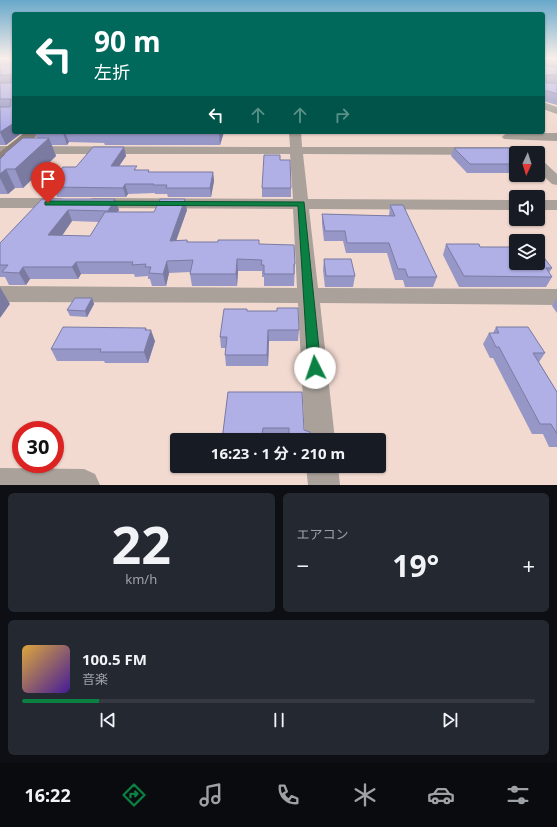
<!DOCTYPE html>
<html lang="ja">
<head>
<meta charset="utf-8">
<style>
	body { margin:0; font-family:"Noto Sans","Noto Sans JP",sans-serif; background:#242831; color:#f1f3f6; height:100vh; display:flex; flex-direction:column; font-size:15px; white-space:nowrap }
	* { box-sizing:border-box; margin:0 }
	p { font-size:13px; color:#9ea1a6 }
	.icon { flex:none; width:22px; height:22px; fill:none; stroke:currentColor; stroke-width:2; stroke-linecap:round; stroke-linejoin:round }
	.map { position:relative; height:485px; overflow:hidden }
	.side { display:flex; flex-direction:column; gap:8px; padding:8px; background:#0d0f14; flex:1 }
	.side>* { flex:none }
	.top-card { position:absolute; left:12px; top:12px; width:533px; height:122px; border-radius:4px; box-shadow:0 1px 3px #0004; background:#00695c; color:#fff; overflow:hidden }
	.needle { width:26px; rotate:184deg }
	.buttons { position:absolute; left:509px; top:146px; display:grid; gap:8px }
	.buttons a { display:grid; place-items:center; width:36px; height:36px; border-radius:4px; background:#171b24; box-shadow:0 1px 3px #0004; font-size:20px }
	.speed { position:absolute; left:12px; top:421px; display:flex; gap:8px; font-size:20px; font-weight:700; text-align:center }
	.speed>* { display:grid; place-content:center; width:52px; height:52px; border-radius:50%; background:#171b24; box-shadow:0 1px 3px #0004; line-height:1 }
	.speed .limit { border:6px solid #d22; background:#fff; color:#111 }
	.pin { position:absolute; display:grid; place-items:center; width:34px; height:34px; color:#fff; margin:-41px -17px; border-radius:50% 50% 50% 0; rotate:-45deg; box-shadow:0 0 4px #0007 }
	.pin .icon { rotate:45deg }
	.me { position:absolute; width:44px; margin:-22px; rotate:356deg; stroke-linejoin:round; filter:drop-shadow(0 0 3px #0008) }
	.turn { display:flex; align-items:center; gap:14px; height:84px; padding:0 16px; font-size:18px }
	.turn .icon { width:52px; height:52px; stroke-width:2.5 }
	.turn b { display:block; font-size:28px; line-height:34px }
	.lanes { display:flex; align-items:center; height:38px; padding:0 16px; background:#0003; justify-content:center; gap:20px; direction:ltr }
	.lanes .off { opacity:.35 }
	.big { font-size:30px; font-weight:700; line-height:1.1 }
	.side .tile { flex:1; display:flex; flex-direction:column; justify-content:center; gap:6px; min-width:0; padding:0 14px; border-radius:6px; background:#242831 }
	.side .dial { align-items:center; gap:0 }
	.dial b { font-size:52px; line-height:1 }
	.song { display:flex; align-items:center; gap:12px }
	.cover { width:48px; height:48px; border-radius:6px; background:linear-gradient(135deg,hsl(40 70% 55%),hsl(260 70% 35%)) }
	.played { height:4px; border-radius:2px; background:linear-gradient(90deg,#0b8043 15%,#363941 15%) }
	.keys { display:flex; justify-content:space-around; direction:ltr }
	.heat { display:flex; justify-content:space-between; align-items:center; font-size:22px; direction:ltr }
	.side .tiles { flex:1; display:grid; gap:8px; grid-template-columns:1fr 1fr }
	.tile:last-child { grid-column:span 2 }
	.trip { position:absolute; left:170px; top:433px; width:216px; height:40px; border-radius:4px; background:#171b24; box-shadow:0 1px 3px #0004; font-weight:700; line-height:40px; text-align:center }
	.tab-bar { display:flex; height:64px; justify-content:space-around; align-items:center; background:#090b0e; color:#9ea1a6 }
	.tab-bar .icon { width:28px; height:28px }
	.tab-bar .on { color:#0b8043 }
	.tab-bar b { font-size:18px; color:#f1f3f6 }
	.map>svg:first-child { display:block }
</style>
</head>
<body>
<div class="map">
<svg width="557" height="485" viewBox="0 0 557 485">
	<rect width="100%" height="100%" fill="#f2dad1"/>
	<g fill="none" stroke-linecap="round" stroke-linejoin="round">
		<g fill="#a9a19a" fill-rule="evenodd">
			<path d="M543,102L557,107V114L543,109Z"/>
			<path d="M289,132H301L302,147H523L527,148L529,151L528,153H516V155L303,154L308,199L516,200V210L309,209L318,288L557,289V305L320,303L335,440H305L298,303L0,302V286L297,288L293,209L93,208L87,206L85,203L87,200L93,198L293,199L290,154H0V146L290,147Z"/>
			<path d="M508,133H557V141L504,139L502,137L504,135Z"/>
			<path d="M538,160L543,161L557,174V185L552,184L538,171Z"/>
			<path d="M0,198H61L67,200L69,203L67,206L61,208H0Z"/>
			<rect x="538" y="200" width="19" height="10"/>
			<path d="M306,466H338L340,485H308Z"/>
			<path d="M0,468L84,469L95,474L100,485H0Z"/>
		</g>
		<path fill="#8e8279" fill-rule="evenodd" d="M25,132H41L6,163L0,165V152Z"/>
	</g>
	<g fill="#9797c7" fill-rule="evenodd">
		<path d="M0,59H14V132H23L6,145H0Z"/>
		<path d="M543,59H557V105L543,101Z"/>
		<path d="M34,132H224L220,145H105L104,143L69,142L67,145H52L56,156L23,188H15L8,194H0V159L4,155V154L40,138H37Z"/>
		<path d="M124,147L126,156L119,166L138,170H149V172H213L214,181L211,197H168L167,194H155V193L128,194L126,197H57L56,193H52L48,184L76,167Z"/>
		<path d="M454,148L516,153V173H467L451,156Z"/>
		<path d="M280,160L291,188V197H262V188Z"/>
		<path d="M42,199H115L119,210L117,212H154L187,210L176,241L187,240L188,242H218L259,240V244L295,264L294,286H264V277H262V271H238L237,286H192L190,274V272L169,273L166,286H152L150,279H148V276L135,277L134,274H81L78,279H30L26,285H9L5,277H0V243ZM72,221L99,222L90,236H62Z"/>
		<path d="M390,205L437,277L433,287H405L403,280H395L387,253H346L343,241H324L322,224V214L389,216Z"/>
		<path d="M446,244L480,247H515L516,245V263L552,268L549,273L552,277L546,287H459L443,255Z"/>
		<path d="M324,259L355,276L353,287H325L323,270Z"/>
		<path d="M92,298L94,304L87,317L70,316L67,310Z"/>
		<path d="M557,298V313L552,306Z"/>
		<path d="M247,311L299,330L298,341H269L268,366H226L225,355L226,348H221L220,337Z"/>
		<path d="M496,327L545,353L539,362L557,392V447H549L543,434H532L493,358H490L483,344L489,333H493Z"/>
		<path d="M146,328V330L155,341L148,363H105L104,361H57L51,349Z"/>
		<path d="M228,392L304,430L311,440H288V438H263V440H222Z"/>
		<path d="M221,466H243V469H222Z"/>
	</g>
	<g fill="#7b7ba2">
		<path d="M14,123V132H23L6,145L0,132Z"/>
		<path d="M63,132H65L69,142L67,145L63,133Z"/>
		<path d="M219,132H224L220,145L219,133Z"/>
		<path d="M49,138L56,156L23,188L15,169Z"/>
		<path d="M124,147L126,156L113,175L111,166Z"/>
		<path d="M6,169L15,188L8,194L0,178V174Z"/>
		<path d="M213,172L214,181L211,197L210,188Z"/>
		<path d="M125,184L128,194L126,197L123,188Z"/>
		<path d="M115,199L119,210L112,222L108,211Z"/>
		<path d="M185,199L187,210L172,252L170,241Z"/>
		<path d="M68,210L72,221L54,247L48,235Z"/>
		<path d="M237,259L238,271L237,286L236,274Z"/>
		<path d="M167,261L169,273L166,286L163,274Z"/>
		<path d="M76,262L81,274L78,279L72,267Z"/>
		<path d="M23,267L30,279L26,285L19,273Z"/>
		<path d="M0,287L10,304L0,318Z"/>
		<path d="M92,298L94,304L87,317L85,311Z"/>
		<path d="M146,328L149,338L151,330L155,341L148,363L144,352L145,330Z"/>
		<path d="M268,330L269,341L268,366L267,355Z"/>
	</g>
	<g fill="#b0b0e7" stroke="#7b7ba2">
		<path d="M12,59H14V123L0,132V107H10L11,99H0V83H11V75H0V64L10,65Z"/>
		<path d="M543,59H557V61L545,60L546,66L557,67V75H546V83H557V94L548,91H543Z"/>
		<path d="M38,132H63V133Z"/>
		<path d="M102,132H219V133H101Z"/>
		<path d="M23,138H49L15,169H6L0,174V159L5,154H4Z"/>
		<path d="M93,147H124L111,166H137L134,170H149L148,172H213L210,188H166L167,185H153L154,184H125L123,188L53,187L57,184H48L63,167H76Z"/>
		<path d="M454,148H517L522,153H516V164H470Z"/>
		<path d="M264,155H280V160H290L291,188H262Z"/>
		<path d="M42,199H115L108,211L68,210L48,235L90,236L105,212H154L160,199H185L170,241L187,240V242H218V240H259V244L294,245L295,264H294V274H264V265H261L262,260L237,259L236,274H190L193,260L167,261L163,274L149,273L151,267H145L146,264L132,265L133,262H76L72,267H23L19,273L2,272L8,265H0V243Z"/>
		<path d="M390,205H403L437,277H408L405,269H398L389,243H347L345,231H325L322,214L395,216Z"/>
		<path d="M446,244H479L480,247H516V263H538V250L552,268H546L552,277L464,276Z"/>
		<path d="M324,259H351L355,276H326Z"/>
		<path d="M75,298H92L85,311L67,310Z"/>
		<path d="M277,308H298L299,330H268L267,355H225L227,337H220L224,309H247V311H277Z"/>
		<path d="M63,327L146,328L145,330H151L144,352H100L101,349H51Z"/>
		<path d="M496,327H528L545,353H533L557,392V434L551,424H540L499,347H496L489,333H499Z"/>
		<path d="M228,392H302L304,430L310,432L311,440H289V428H263L262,434H243V440H222Z"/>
	</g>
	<linearGradient id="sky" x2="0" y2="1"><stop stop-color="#67a8ca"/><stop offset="0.46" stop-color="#f9eeea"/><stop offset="1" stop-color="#f9eeea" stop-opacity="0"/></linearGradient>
	<rect width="557" height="127" fill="url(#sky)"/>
	<path fill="#0b8043" stroke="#07532c" d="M48,201L304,202L321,368L319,372L315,374L310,372L308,368L298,206L45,205V202Z"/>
</svg>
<div class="buttons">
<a><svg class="needle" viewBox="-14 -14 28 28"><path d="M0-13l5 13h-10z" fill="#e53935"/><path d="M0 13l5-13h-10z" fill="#9ea1a6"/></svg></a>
<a><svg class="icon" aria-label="sound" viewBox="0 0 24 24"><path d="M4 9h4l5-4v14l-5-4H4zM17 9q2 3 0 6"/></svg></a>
<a><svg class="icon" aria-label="layers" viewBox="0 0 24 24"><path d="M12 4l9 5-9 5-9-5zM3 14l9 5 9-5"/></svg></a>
</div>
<div class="speed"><div class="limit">30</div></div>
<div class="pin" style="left:48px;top:203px;background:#d93025"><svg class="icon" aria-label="arrive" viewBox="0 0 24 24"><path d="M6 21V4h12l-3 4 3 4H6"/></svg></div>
<svg class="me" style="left:315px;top:368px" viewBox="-20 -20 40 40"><circle r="19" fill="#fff"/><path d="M0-13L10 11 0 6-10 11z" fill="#0b8043"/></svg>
<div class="trip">16:23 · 1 分 · 210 m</div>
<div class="top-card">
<div class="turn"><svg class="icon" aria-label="left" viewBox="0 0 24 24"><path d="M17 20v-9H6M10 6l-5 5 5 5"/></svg><div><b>90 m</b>左折</div></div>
<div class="lanes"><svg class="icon" aria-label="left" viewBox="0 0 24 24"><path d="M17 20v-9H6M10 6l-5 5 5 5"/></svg><svg class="icon off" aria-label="ahead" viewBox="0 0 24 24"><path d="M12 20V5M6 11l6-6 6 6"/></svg><svg class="icon off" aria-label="ahead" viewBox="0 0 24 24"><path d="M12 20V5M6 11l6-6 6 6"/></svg><svg class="icon off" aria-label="right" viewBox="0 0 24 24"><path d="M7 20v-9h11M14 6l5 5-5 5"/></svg></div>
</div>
</div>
<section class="side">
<div class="tiles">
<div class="tile dial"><b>22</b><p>km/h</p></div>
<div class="tile"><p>エアコン</p>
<div class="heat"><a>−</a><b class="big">19°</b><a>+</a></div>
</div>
<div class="tile">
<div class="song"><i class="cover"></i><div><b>100.5 FM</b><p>音楽</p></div></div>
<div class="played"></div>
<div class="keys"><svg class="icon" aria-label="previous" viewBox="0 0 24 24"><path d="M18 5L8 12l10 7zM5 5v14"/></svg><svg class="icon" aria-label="pause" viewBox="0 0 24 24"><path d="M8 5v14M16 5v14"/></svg><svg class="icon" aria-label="next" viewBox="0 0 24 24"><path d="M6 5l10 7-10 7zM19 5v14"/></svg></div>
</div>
</div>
</section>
<nav class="tab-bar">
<b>16:22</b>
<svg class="icon on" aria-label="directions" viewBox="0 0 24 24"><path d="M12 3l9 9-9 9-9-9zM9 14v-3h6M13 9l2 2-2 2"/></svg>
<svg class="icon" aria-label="music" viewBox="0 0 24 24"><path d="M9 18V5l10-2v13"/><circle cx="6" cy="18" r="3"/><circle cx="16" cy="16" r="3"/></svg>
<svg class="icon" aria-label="phone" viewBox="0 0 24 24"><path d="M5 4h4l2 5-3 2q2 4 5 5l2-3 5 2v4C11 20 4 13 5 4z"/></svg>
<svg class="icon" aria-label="climate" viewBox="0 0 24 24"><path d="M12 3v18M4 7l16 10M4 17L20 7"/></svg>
<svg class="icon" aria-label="car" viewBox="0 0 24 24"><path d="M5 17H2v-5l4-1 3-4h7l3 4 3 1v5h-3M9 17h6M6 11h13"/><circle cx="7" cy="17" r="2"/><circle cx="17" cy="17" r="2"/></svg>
<svg class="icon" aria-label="filters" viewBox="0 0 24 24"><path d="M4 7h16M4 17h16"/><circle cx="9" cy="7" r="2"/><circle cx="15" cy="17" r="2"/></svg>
</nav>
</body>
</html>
